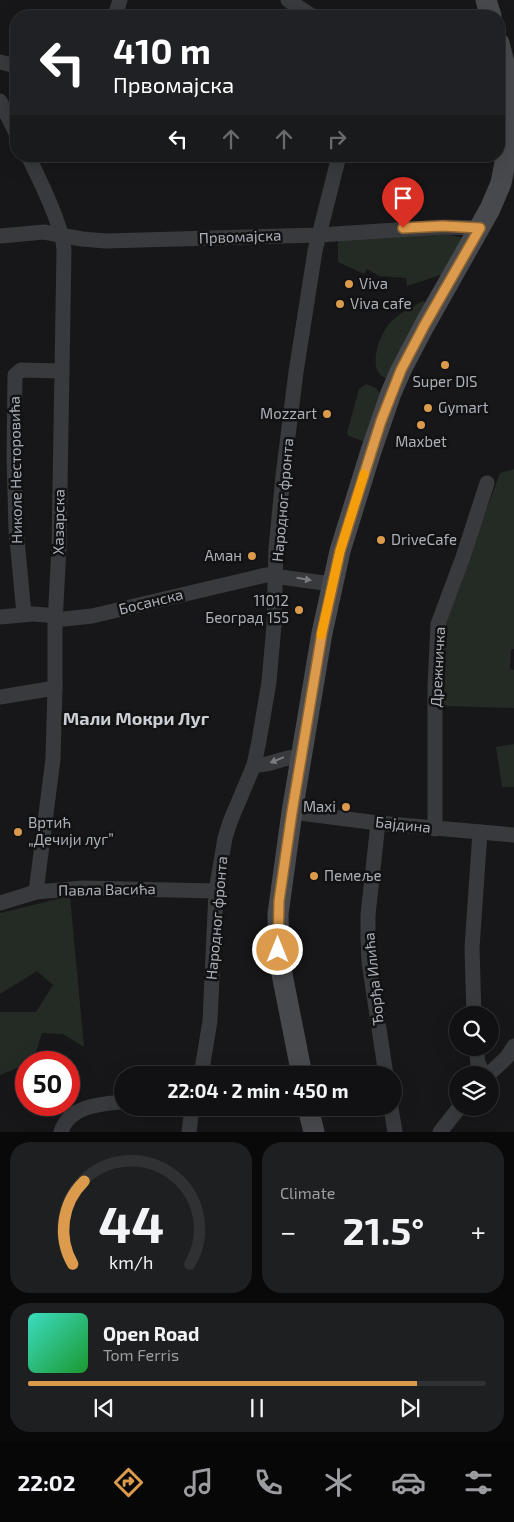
<!DOCTYPE html>
<html lang="en">
<head>
<meta charset="utf-8">
<style>
	body { margin:0; font-family:"Exo 2",sans-serif; background:#1e1f21; color:#f1f3f6; height:100vh; display:flex; flex-direction:column; font-size:19px; white-space:nowrap }
	* { box-sizing:border-box; margin:0 }
	p { font-size:16px; color:#9c9da0 }
	.icon { flex:none; width:28px; height:28px; fill:none; stroke:currentColor; stroke-width:2; stroke-linecap:round; stroke-linejoin:round }
	.map { position:relative; height:1132px; overflow:hidden }
	.side { display:flex; flex-direction:column; gap:10px; padding:10px; background:#09090a; flex:1 }
	.side>* { flex:none }
	.banner { position:absolute; left:10px; top:10px; width:495px; height:152px; border-radius:20px; box-shadow:0 5px 20px #0002,0 0 0 1px #303133; background:#202124; color:#fff; overflow:hidden }
	.controls { position:absolute; left:449px; top:1006px; display:grid; gap:10px }
	.controls a { display:grid; place-items:center; width:50px; height:50px; border-radius:50%; background:#111113; box-shadow:0 5px 20px #0002,0 0 0 1px #303133; font-size:25px }
	.speed { position:absolute; left:15px; top:1051px; display:flex; gap:10px; font-size:25px; font-weight:700; text-align:center }
	.speed>* { display:grid; place-content:center; width:65px; height:65px; border-radius:50%; background:#111113; box-shadow:0 5px 20px #0002,0 0 0 1px #303133; line-height:1 }
	.speed .limit { border:8px solid #d22; background:#fff; color:#111 }
	.pin { position:absolute; display:grid; place-items:center; width:42px; height:42px; color:#fff; margin:-51px -21px; border-radius:50% 50% 50% 0; rotate:-45deg; box-shadow:0 0 5px #0007 }
	.pin .icon { rotate:45deg }
	.me { position:absolute; width:55px; margin:-28px; rotate:0deg; stroke-linejoin:round; filter:drop-shadow(0 0 4px #0008) }
	.turn { display:flex; align-items:center; gap:18px; height:105px; padding:0 20px; font-size:22px }
	.turn .icon { width:65px; height:65px; stroke-width:2.5 }
	.turn b { display:block; font-size:35px; line-height:42px }
	.lanes { display:flex; align-items:center; height:48px; padding:0 20px; background:#0003; justify-content:center; gap:25px; direction:ltr }
	.lanes .off { opacity:.35 }
	.big { font-size:38px; font-weight:700; line-height:1.1 }
	.side .tile { flex:1; display:flex; flex-direction:column; justify-content:center; gap:8px; min-width:0; padding:0 18px; border-radius:20px; background:#1e1f21 }
	.side .dial { align-items:center; gap:0 }
	.dial svg { height:130px; overflow:visible; fill:none; stroke:#303133; stroke-width:7; stroke-linecap:round; text-anchor:middle }
	.dial text { fill:#f1f3f6; stroke:none }
	.song { display:flex; align-items:center; gap:15px }
	.cover { width:60px; height:60px; border-radius:8px; background:linear-gradient(135deg,hsl(170 70% 55%),hsl(130 70% 35%)) }
	.played { height:5px; border-radius:2px; background:linear-gradient(90deg,#dc9b4c 85%,#303133 85%) }
	.keys { display:flex; justify-content:space-around; direction:ltr }
	.heat { display:flex; justify-content:space-between; align-items:center; font-size:28px; direction:ltr }
	.side .tiles { flex:1; display:grid; gap:10px; grid-template-columns:1fr 1fr }
	.tile:last-child { grid-column:span 2 }
	.trip { position:absolute; left:114px; top:1066px; width:288px; height:50px; border-radius:25px; background:#111113; box-shadow:0 5px 20px #0002,0 0 0 1px #303133; font-weight:700; line-height:50px; text-align:center }
	.tab-bar { display:flex; height:80px; justify-content:space-around; align-items:center; background:#070708; color:#9c9da0 }
	.tab-bar .icon { width:35px; height:35px }
	.tab-bar .selected { color:#dc9b4c }
	.tab-bar b { font-size:22px; color:#f1f3f6 }
	.map>svg:first-child { display:block }
</style>
</head>
<body>
<div class="map">
<svg width="514" height="1132" viewBox="0 0 514 1132">
	<rect width="100%" height="100%" fill="#171719"/>
	<g fill="#242a24">
		<path d="M442,233L464,238L447,273L407,286L406,278L379,276L367,269L364,274L338,262V241L343,238Z"/>
		<path d="M423,301L426,302L388,379C366,374 378,338 388,325C397,314 411,308 423,301Z"/>
		<path d="M366,384L376,388L382,396L365,442L349,436L347,433L359,389Z"/>
		<path d="M514,469V649L511,650L510,669L514,670V708L444,706L445,620L500,473Z"/>
		<path d="M514,744V787H502L496,747Z"/>
		<path d="M70,896L84,1047L63,1034L42,1033L33,1062H26V1071L20,1067L0,1075V1012H36L53,985L37,971L0,994V913Z"/>
	</g>
	<g fill="none" stroke-linecap="round" stroke-linejoin="round">
		<g stroke="#393a3d" stroke-width="15">
			<path d="M288,0L312,16"/>
			<path d="M115,16L120,0"/>
			<path d="M0,62L16,66"/>
			<path d="M0,101L16,133"/>
			<path d="M28,156C39,178 63,228 64,250L59,547L55,623V688L53,759L36,892"/>
			<path d="M0,236L44,232L82,239L106,241L319,235L443,227L480,228"/>
			<path d="M24,614L16,529L14,457L15,375L21,370L62,371"/>
			<path d="M0,617L33,614L46,615L64,619L92,616L266,575L331,584"/>
			<path d="M0,697L55,688"/>
			<path d="M254,765C273,766 281,756 301,757"/>
			<path d="M292,812L378,823L514,835"/>
			<path d="M378,823L368,915V937L369,962L386,1075"/>
			<path d="M435,829V687L438,624L463,557L487,483"/>
			<path d="M0,903L36,892L83,888L216,891"/>
			<path d="M474,1015L472,948L480,832"/>
			<path d="M476,1048L478,1063L484,1075"/>
			<path d="M201,1075L210,1021L216,891L225,838L230,822L254,765L259,741L269,682L274,625L276,548L283,476L296,372L315,251L339,156"/>
			<path d="M488,1075L507,1057L514,1046"/>
			<path d="M391,1108L395,1132"/>
			<path d="M61,1132C69,1106 99,1104 122,1102"/>
			<path d="M189,1132L192,1108"/>
			<path d="M440,1132L459,1108"/>
		</g>
		<g stroke="#47494d" stroke-width="21">
			<path d="M486,0L491,16"/>
			<path d="M302,1075L279,959L278,914L292,812L322,633L340,551L371,451L391,393L401,370L424,326L490,209L501,183L509,142L511,107L508,79L499,43"/>
			<path d="M308,1108L314,1132"/>
		</g>
	</g>
	<defs><path id="oneway-solid" d="M-6-.8H1V-3.2L6.5 0L1 3.2V.8H-6Z" transform="scale(1.25)"/></defs>
	<g fill="#787b80">
		<use href="#oneway-solid" transform="translate(304 579) rotate(9)"/>
		<use href="#oneway-solid" transform="translate(277 760) rotate(158)"/>
	</g>
	<g fill="none" stroke-linecap="round" stroke-linejoin="round">
		<defs>
			<path id="route" d="M278,950L279,901L292,812L322,633L340,551L381,421L401,370L424,326L480,228L443,226L403,228"/>
		</defs>
		<use href="#route" stroke="#8f6531" stroke-width="12"/>
		<use href="#route" stroke="#dc9b4c" stroke-width="9"/>
		<path stroke="#f59e0b" stroke-width="9" d="M321,635L340,551L364,474"/>
	</g>
	<g fill="#dc9b4c" stroke="#121214" stroke-width="2">
		<circle cx="349" cy="284" r="5"/>
		<circle cx="340" cy="304" r="5"/>
		<circle cx="445" cy="365" r="5"/>
		<circle cx="428" cy="408" r="5"/>
		<circle cx="327" cy="414" r="5"/>
		<circle cx="421" cy="425" r="5"/>
		<circle cx="381" cy="540" r="5"/>
		<circle cx="252" cy="556" r="5"/>
		<circle cx="299" cy="610" r="5"/>
		<circle cx="346" cy="807" r="5"/>
		<circle cx="18" cy="832" r="5"/>
		<circle cx="314" cy="876" r="5"/>
	</g>
	<g text-anchor="middle" stroke-width="5" stroke-linejoin="round" paint-order="stroke">
		<g font-size="15" fill="#abb0b7" stroke="#121214">
			<text transform="translate(240 237) rotate(-2)" y="5">Првомајска</text>
			<text transform="translate(16 470) rotate(-91)" y="5">Николе Несторовића</text>
			<text transform="translate(283 500) rotate(-85)" y="5">Народног фронта</text>
			<text transform="translate(59 522) rotate(-89)" y="5">Хазарска</text>
			<text transform="translate(151 602) rotate(-14)" y="5">Босанска</text>
			<text transform="translate(438 667) rotate(-87)" y="5">Дрежничка</text>
			<text transform="translate(403 825) rotate(6)" y="5">Бајдина</text>
			<text transform="translate(107 890) rotate(-1)" y="5">Павла Васића</text>
			<text transform="translate(217 918) rotate(-85)" y="5">Народног фронта</text>
			<text transform="translate(374 979) rotate(-96)" y="5">Ђорђа Илића</text>
		</g>
		<g font-size="15" fill="#abb0b7" stroke="#121214" text-anchor="start">
			<text x="359" y="289">Viva</text>
			<text x="350" y="309">Viva cafe</text>
			<text x="445" y="387" text-anchor="middle">Super DIS</text>
			<text x="438" y="413">Gymart</text>
			<text x="317" y="419" text-anchor="end">Mozzart</text>
			<text x="421" y="447" text-anchor="middle">Maxbet</text>
			<text x="391" y="545">DriveCafe</text>
			<text x="242" y="561" text-anchor="end">Аман</text>
			<text x="289" y="606" text-anchor="end">11012<tspan x="289" dy="17">Београд 155</tspan></text>
			<text x="336" y="812" text-anchor="end">Maxi</text>
			<text x="28" y="828">Вртић<tspan x="28" dy="17">„Дечији луг”</tspan></text>
			<text x="324" y="881">Пемеље</text>
		</g>
		<g font-size="18" font-weight="bold" fill="#cbcfd4" stroke="#121214">
			<text x="136" y="725">Мали Мокри Луг</text>
		</g>
	</g>
</svg>
<div class="controls">
<a><svg class="icon" aria-label="search" viewBox="0 0 24 24"><circle cx="10" cy="10" r="6"/><path d="M15 15l6 6"/></svg></a>
<a><svg class="icon" aria-label="layers" viewBox="0 0 24 24"><path d="M12 4l9 5-9 5-9-5zM3 14l9 5 9-5"/></svg></a>
</div>
<div class="speed"><div class="limit">50</div></div>
<div class="pin" style="left:403px;top:228px;background:#d93025"><svg class="icon" aria-label="arrive" viewBox="0 0 24 24"><path d="M6 21V4h12l-3 4 3 4H6"/></svg></div>
<svg class="me" style="left:278px;top:950px" viewBox="-20 -20 40 40"><circle r="17" fill="#dc9b4c" stroke="#fff" stroke-width="3"/><path d="M0-11L8 9 0 5-8 9z" fill="#fff"/></svg>
<div class="trip">22:04 · 2 min · 450 m</div>
<div class="banner">
<div class="turn"><svg class="icon" aria-label="left" viewBox="0 0 24 24"><path d="M17 20v-9H6M10 6l-5 5 5 5"/></svg><div><b>410 m</b>Првомајска</div></div>
<div class="lanes"><svg class="icon" aria-label="left" viewBox="0 0 24 24"><path d="M17 20v-9H6M10 6l-5 5 5 5"/></svg><svg class="icon off" aria-label="ahead" viewBox="0 0 24 24"><path d="M12 20V5M6 11l6-6 6 6"/></svg><svg class="icon off" aria-label="ahead" viewBox="0 0 24 24"><path d="M12 20V5M6 11l6-6 6 6"/></svg><svg class="icon off" aria-label="right" viewBox="0 0 24 24"><path d="M7 20v-9h11M14 6l5 5-5 5"/></svg></div>
</div>
</div>
<section class="side">
<div class="tiles">
<div class="tile dial"><svg viewBox="0 0 100 80">
<path d="M14 69A42 42 0 1 1 86 69"/>
<path d="M14 69A42 42 0 0 1 21 18" stroke="#dc9b4c"/>
<text x="50" y="56" font-size="32" font-weight="700">44</text>
<text x="50" y="72" font-size="11">km/h</text>
</svg></div>
<div class="tile"><p>Climate</p>
<div class="heat"><a>−</a><b class="big">21.5°</b><a>+</a></div>
</div>
<div class="tile">
<div class="song"><i class="cover"></i><div><b>Open Road</b><p>Tom Ferris</p></div></div>
<div class="played"></div>
<div class="keys"><svg class="icon" aria-label="previous" viewBox="0 0 24 24"><path d="M18 5L8 12l10 7zM5 5v14"/></svg><svg class="icon" aria-label="pause" viewBox="0 0 24 24"><path d="M8 5v14M16 5v14"/></svg><svg class="icon" aria-label="next" viewBox="0 0 24 24"><path d="M6 5l10 7-10 7zM19 5v14"/></svg></div>
</div>
</div>
</section>
<nav class="tab-bar">
<b>22:02</b>
<svg class="icon selected" aria-label="directions" viewBox="0 0 24 24"><path d="M12 3l9 9-9 9-9-9zM9 14v-3h6M13 9l2 2-2 2"/></svg>
<svg class="icon" aria-label="music" viewBox="0 0 24 24"><path d="M9 18V5l10-2v13"/><circle cx="6" cy="18" r="3"/><circle cx="16" cy="16" r="3"/></svg>
<svg class="icon" aria-label="phone" viewBox="0 0 24 24"><path d="M5 4h4l2 5-3 2q2 4 5 5l2-3 5 2v4C11 20 4 13 5 4z"/></svg>
<svg class="icon" aria-label="climate" viewBox="0 0 24 24"><path d="M12 3v18M4 7l16 10M4 17L20 7"/></svg>
<svg class="icon" aria-label="car" viewBox="0 0 24 24"><path d="M5 17H2v-5l4-1 3-4h7l3 4 3 1v5h-3M9 17h6M6 11h13"/><circle cx="7" cy="17" r="2"/><circle cx="17" cy="17" r="2"/></svg>
<svg class="icon" aria-label="filters" viewBox="0 0 24 24"><path d="M4 7h16M4 17h16"/><circle cx="9" cy="7" r="2"/><circle cx="15" cy="17" r="2"/></svg>
</nav>
</body>
</html>
